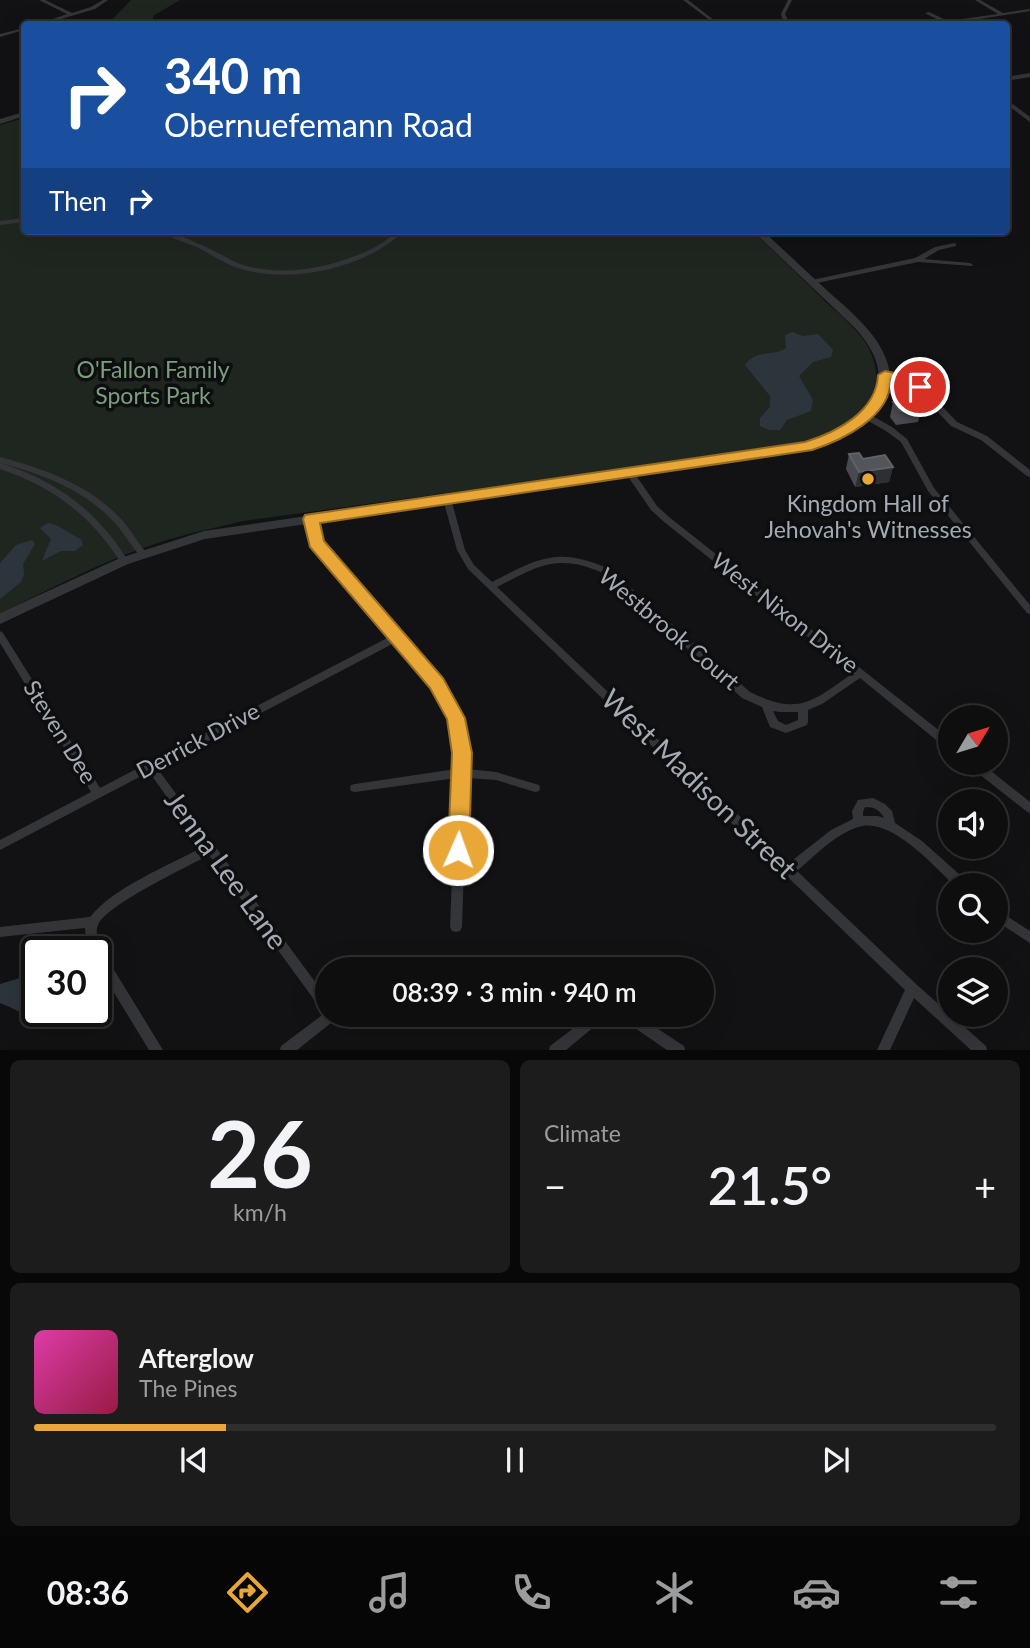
<!DOCTYPE html>
<html lang="en">
<head>
<meta charset="utf-8">
<style>
	body { margin:0; font-family:Lato,sans-serif; background:#1c1c1d; color:#f1f3f6; height:100vh; display:flex; flex-direction:column; font-size:26px; white-space:nowrap }
	* { box-sizing:border-box; margin:0 }
	p { font-size:23px; color:#9b9c9e }
	.icon { flex:none; width:38px; height:38px; fill:none; stroke:currentColor; stroke-width:2; stroke-linecap:round; stroke-linejoin:round }
	.map { position:relative; height:1050px; overflow:hidden }
	.panel { display:flex; flex-direction:column; gap:10px; padding:10px; background:#080808; flex:1 }
	.panel>* { flex:none }
	.banner { position:absolute; left:21px; top:21px; width:989px; height:214px; border-radius:7px; box-shadow:0 7px 28px #0002,0 0 0 2px #2e2e2f; background:#1a4fa0; color:#fff; overflow:hidden }
	.needle { width:46px; rotate:52deg }
	.fabs { position:absolute; left:938px; top:705px; display:grid; gap:14px }
	.fabs a { display:grid; place-items:center; width:70px; height:70px; border-radius:50%; background:#0e0e0f; box-shadow:0 7px 28px #0002,0 0 0 2px #2e2e2f; font-size:35px }
	.speed { position:absolute; left:21px; top:936px; display:flex; gap:14px; font-size:35px; font-weight:700; text-align:center }
	.speed>* { display:grid; place-content:center; width:91px; height:91px; border-radius:50%; background:#0e0e0f; box-shadow:0 7px 28px #0002,0 0 0 2px #2e2e2f; line-height:1 }
	.speed .limit { border:4px solid #111; border-radius:10px; background:#fff; color:#111 }
	.pin { position:absolute; display:grid; place-items:center; width:60px; height:60px; color:#fff; margin:-30px; border:4px solid #fff; border-radius:50%; box-shadow:0 2px 7px #0007 }
	.me { position:absolute; width:77px; margin:-38px; rotate:2deg; stroke-linejoin:round; filter:drop-shadow(0 0 5px #0008) }
	.turn { display:flex; align-items:center; gap:24px; height:147px; padding:0 28px; font-size:32px }
	.turn .icon { width:91px; height:91px; stroke-width:2.5 }
	.turn b { display:block; font-size:49px; line-height:60px }
	.then { display:flex; align-items:center; height:66px; padding:0 28px; background:#0003; gap:14px; font-size:26px }
	.big { font-size:52px; font-weight:600; line-height:1.1 }
	.panel .widget { flex:1; display:flex; flex-direction:column; justify-content:center; gap:10px; min-width:0; padding:0 24px; border-radius:10px; background:#1c1c1d }
	.panel .dial { align-items:center; gap:0 }
	.dial b { font-size:91px; line-height:1 }
	.song { display:flex; align-items:center; gap:21px }
	.cover { width:84px; height:84px; border-radius:10px; background:linear-gradient(135deg,hsl(320 70% 55%),hsl(340 70% 35%)) }
	.played { height:7px; border-radius:4px; background:linear-gradient(90deg,#e8a736 20%,#2e2e2f 20%) }
	.keys { display:flex; justify-content:space-around; direction:ltr }
	.heat { display:flex; justify-content:space-between; align-items:center; font-size:38px; direction:ltr }
	.panel .tiles { flex:1; display:grid; gap:10px; grid-template-columns:1fr 1fr }
	.widget:last-child { grid-column:span 2 }
	.trip { position:absolute; left:315px; top:957px; width:399px; height:70px; border-radius:35px; background:#0e0e0f; box-shadow:0 7px 28px #0002,0 0 0 2px #2e2e2f; font-weight:600; line-height:70px; text-align:center }
	.dock { display:flex; height:112px; justify-content:space-around; align-items:center; background:#060606; color:#9b9c9e }
	.dock .icon { width:49px; height:49px }
	.dock .active { color:#e8a736 }
	.dock b { font-size:32px; color:#f1f3f6 }
	.map>svg:first-child { display:block }
</style>
</head>
<body>
<div class="map">
<svg width="1030" height="1050" viewBox="0 0 1030 1050">
	<rect width="100%" height="100%" fill="#121214"/>
	<g fill="#1f2620">
		<path d="M131,0H180L153,16L154,24H108Z"/>
		<path d="M24,118V231H753C777,255 802,278 826,302C840,315 856,328 867,345C876,361 880,379 871,396C847,443 783,446 738,453L243,521C209,529 176,536 143,548C94,565 47,591 0,613V125Z"/>
	</g>
	<g fill="#2d353c">
		<path d="M792,332L803,336L818,334L833,350L831,357L813,362L799,376L813,400L811,411L787,420L780,430H769L760,426V418L770,407V396L745,365C756,349 773,357 786,348L785,335Z"/>
		<path d="M48,523C57,523 71,535 81,539L83,545L75,551H61L42,561L51,539L40,528Z"/>
		<path d="M32,540L35,544L23,564L24,575L21,582L0,599V563L16,545Z"/>
		<path d="M37,973V1012H91L93,1023C62,1035 29,1015 0,1003V984Z"/>
	</g>
	<g fill="none" stroke-linecap="round" stroke-linejoin="round">
		<g fill="#343539" fill-rule="evenodd">
			<path d="M39,0H45L72,13L91,7L103,0H108L95,9L44,24H39L67,14Z"/>
			<path d="M683,0H688L719,24H715Z"/>
			<path d="M788,0H792L785,14L788,20L811,19L833,22L831,23L811,21L789,23V24H757L759,23L783,21L781,14Z"/>
			<path d="M975,0H980L1003,13L1030,9V11L947,24H939L942,22L925,13L929,12L948,21L998,14Z"/>
			<path d="M24,28V30L0,37V34Z"/>
			<path d="M1006,99L1030,117V122L1006,104Z"/>
			<path d="M24,218V222L0,225V221Z"/>
			<path d="M160,231H169L179,235C192,241 205,246 218,253C225,256 230,260 237,263C275,277 321,270 358,255C366,252 374,248 382,243C390,238 394,231 404,231C363,270 286,286 232,266C221,261 210,254 199,248C186,243 171,238 160,231Z"/>
			<path d="M954,243L956,244V246L939,250L924,259L970,263L973,265L972,266L918,262L812,284L809,282L812,280L915,258L935,247Z"/>
			<path d="M882,373H885L918,381L957,422L987,436L1030,470V477L1027,476L981,440L951,426L912,385L882,377L881,375Z"/>
			<path d="M863,414H869L892,427L907,439L934,488L1030,605V614L1027,613L928,491L901,442L886,431L863,418L862,416Z"/>
			<path d="M0,457C45,469 90,485 122,520C130,529 137,541 145,551L146,553L145,555H139C131,545 124,534 116,524C85,490 43,474 0,463Z"/>
			<path d="M0,463C55,480 96,510 127,559L129,561L127,563H121C91,515 53,487 0,469Z"/>
			<path d="M630,470L633,471L657,506L669,517L950,739V749L946,748L860,678L822,704L808,710V722L807,725L786,733L770,727L762,707L742,698L603,573C557,553 538,566 497,587L789,863L831,830L853,819L852,811L858,800L873,798L885,804L892,811L895,823L922,841L968,882L970,886H955C933,865 890,816 858,827C834,835 816,855 797,871L916,984L986,1046L987,1050H971L914,998L890,1050H877L905,990L468,569L457,550L443,499L447,496L451,499L465,550L474,565L492,582C538,558 559,546 609,569L750,692C799,716 812,702 853,673L663,521L651,510L627,475L626,473L627,471ZM773,711L780,712H798V720L786,725L778,721ZM865,807C874,807 880,810 884,818L878,816H863V812Z"/>
			<path d="M311,516L315,519L320,542L441,680L461,718L467,753V769L496,772L539,785L540,788L539,791L535,792L496,780L467,778L462,927L460,931L456,932L452,931L450,927L456,778L355,792L351,791L350,788L351,785L355,784L456,769L457,753L451,718L433,686L396,642L157,768L213,844L216,845L217,849L327,998V1015H338L336,1019L297,1050H280L281,1046L325,1013L323,1012L209,855C187,867 106,905 98,925C95,932 98,941 100,947L163,1050H149L96,963V952H89L86,939L85,928L0,937V927L90,917C113,888 169,865 203,847L149,772L0,850V840L91,792L0,643V631L3,633L100,788L391,636L313,545L307,519Z"/>
			<path d="M968,763H981L1030,802V813L1026,811L969,766Z"/>
			<path d="M996,909L1030,931V943L996,921Z"/>
			<path d="M592,1015H612L610,1019L595,1026L566,1050H549L550,1046L587,1018Z"/>
			<path d="M613,1015H637L684,1046L685,1050H667L629,1024L615,1019Z"/>
		</g>
		<g fill="#343539" fill-rule="evenodd">
			<path d="M1030,73V77L1006,81V77Z"/>
			<path d="M24,112V116L0,124V119Z"/>
			<path d="M753,231H763C782,248 800,266 819,283C843,306 879,331 888,365C901,411 843,439 807,450L205,539L128,564L0,624V613L120,558L204,531L805,443C863,422 908,386 855,328Z"/>
		</g>
	</g>
	<g fill="#484a4f">
		<path d="M893,402L922,408L918,422L896,425L890,417Z"/>
		<path d="M849,454L893,467L889,482L855,487L846,469Z"/>
	</g>
	<path fill="#2e2f33" d="M893,467L889,482L855,487L859,472Z"/>
	<g fill="#52555a" stroke="#5f6268" stroke-width="2">
		<path d="M915,399L922,408L900,411L893,402Z"/>
		<path d="M859,453L863,459L885,455L893,467L859,472L849,454Z"/>
	</g>
	<path fill="#e8a736" stroke="#976d23" stroke-width="2" d="M885,371L914,377L927,387L920,391L891,380C890,417 843,440 812,450L320,523L324,541L443,678L465,718L472,753L469,850L466,856L458,859L451,856L448,850L452,753L447,719L430,688L310,547L303,519L305,515L805,442C837,432 876,412 878,375Z"/>
	<circle fill="#e8a736" stroke="#0d0e0f" stroke-width="2.5" cx="868" cy="479" r="7"/>
	<g text-anchor="middle" stroke-width="7" stroke-linejoin="round" paint-order="stroke">
		<g font-size="23" fill="#7c9e7e" stroke="#0d0e0f">
			<text x="153" y="378">O'Fallon Family<tspan x="153" dy="26">Sports Park</tspan></text>
		</g>
		<g font-size="23" fill="#a5aab4" stroke="#0d0e0f">
			<text x="868" y="512">Kingdom Hall of<tspan x="868" dy="26">Jehovah's Witnesses</tspan></text>
		</g>
		<g font-size="23" fill="#a5aab4" stroke="#0d0e0f">
			<text transform="translate(785 613) rotate(38)" y="8">West Nixon Drive</text>
			<text transform="translate(669 629) rotate(40)" y="8">Westbrook Court</text>
			<text transform="translate(60 732) rotate(58)" y="8">Steven Dee</text>
			<text transform="translate(198 741) rotate(-28)" y="8">Derrick Drive</text>
		</g>
		<g font-size="28" fill="#a5aab4" stroke="#0d0e0f">
			<text transform="translate(699 784) rotate(44)" y="10">West Madison Street</text>
			<text transform="translate(226 870) rotate(54)" y="10">Jenna Lee Lane</text>
		</g>
	</g>
</svg>
<div class="fabs">
<a><svg class="needle" viewBox="-14 -14 28 28"><path d="M0-13l5 13h-10z" fill="#e53935"/><path d="M0 13l5-13h-10z" fill="#9b9c9e"/></svg></a>
<a><svg class="icon" aria-label="sound" viewBox="0 0 24 24"><path d="M4 9h4l5-4v14l-5-4H4zM17 9q2 3 0 6"/></svg></a>
<a><svg class="icon" aria-label="search" viewBox="0 0 24 24"><circle cx="10" cy="10" r="6"/><path d="M15 15l6 6"/></svg></a>
<a><svg class="icon" aria-label="layers" viewBox="0 0 24 24"><path d="M12 4l9 5-9 5-9-5zM3 14l9 5 9-5"/></svg></a>
</div>
<div class="speed"><div class="limit">30</div></div>
<div class="pin" style="left:920px;top:387px;background:#d93025"><svg class="icon" aria-label="arrive" viewBox="0 0 24 24"><path d="M6 21V4h12l-3 4 3 4H6"/></svg></div>
<svg class="me" style="left:458px;top:850px" viewBox="-20 -20 40 40"><circle r="17" fill="#e8a736" stroke="#fff" stroke-width="3"/><path d="M0-11L8 9 0 5-8 9z" fill="#fff"/></svg>
<div class="trip">08:39 · 3 min · 940 m</div>
<div class="banner">
<div class="turn"><svg class="icon" aria-label="right" viewBox="0 0 24 24"><path d="M7 20v-9h11M14 6l5 5-5 5"/></svg><div><b>340 m</b>Obernuefemann Road</div></div>
<div class="then">Then<svg class="icon" aria-label="right" viewBox="0 0 24 24"><path d="M7 20v-9h11M14 6l5 5-5 5"/></svg></div>
</div>
</div>
<section class="panel">
<div class="tiles">
<div class="widget dial"><b>26</b><p>km/h</p></div>
<div class="widget"><p>Climate</p>
<div class="heat"><a>−</a><b class="big">21.5°</b><a>+</a></div>
</div>
<div class="widget">
<div class="song"><i class="cover"></i><div><b>Afterglow</b><p>The Pines</p></div></div>
<div class="played"></div>
<div class="keys"><svg class="icon" aria-label="previous" viewBox="0 0 24 24"><path d="M18 5L8 12l10 7zM5 5v14"/></svg><svg class="icon" aria-label="pause" viewBox="0 0 24 24"><path d="M8 5v14M16 5v14"/></svg><svg class="icon" aria-label="next" viewBox="0 0 24 24"><path d="M6 5l10 7-10 7zM19 5v14"/></svg></div>
</div>
</div>
</section>
<nav class="dock">
<b>08:36</b>
<svg class="icon active" aria-label="directions" viewBox="0 0 24 24"><path d="M12 3l9 9-9 9-9-9zM9 14v-3h6M13 9l2 2-2 2"/></svg>
<svg class="icon" aria-label="music" viewBox="0 0 24 24"><path d="M9 18V5l10-2v13"/><circle cx="6" cy="18" r="3"/><circle cx="16" cy="16" r="3"/></svg>
<svg class="icon" aria-label="phone" viewBox="0 0 24 24"><path d="M5 4h4l2 5-3 2q2 4 5 5l2-3 5 2v4C11 20 4 13 5 4z"/></svg>
<svg class="icon" aria-label="climate" viewBox="0 0 24 24"><path d="M12 3v18M4 7l16 10M4 17L20 7"/></svg>
<svg class="icon" aria-label="car" viewBox="0 0 24 24"><path d="M5 17H2v-5l4-1 3-4h7l3 4 3 1v5h-3M9 17h6M6 11h13"/><circle cx="7" cy="17" r="2"/><circle cx="17" cy="17" r="2"/></svg>
<svg class="icon" aria-label="filters" viewBox="0 0 24 24"><path d="M4 7h16M4 17h16"/><circle cx="9" cy="7" r="2"/><circle cx="15" cy="17" r="2"/></svg>
</nav>
</body>
</html>
